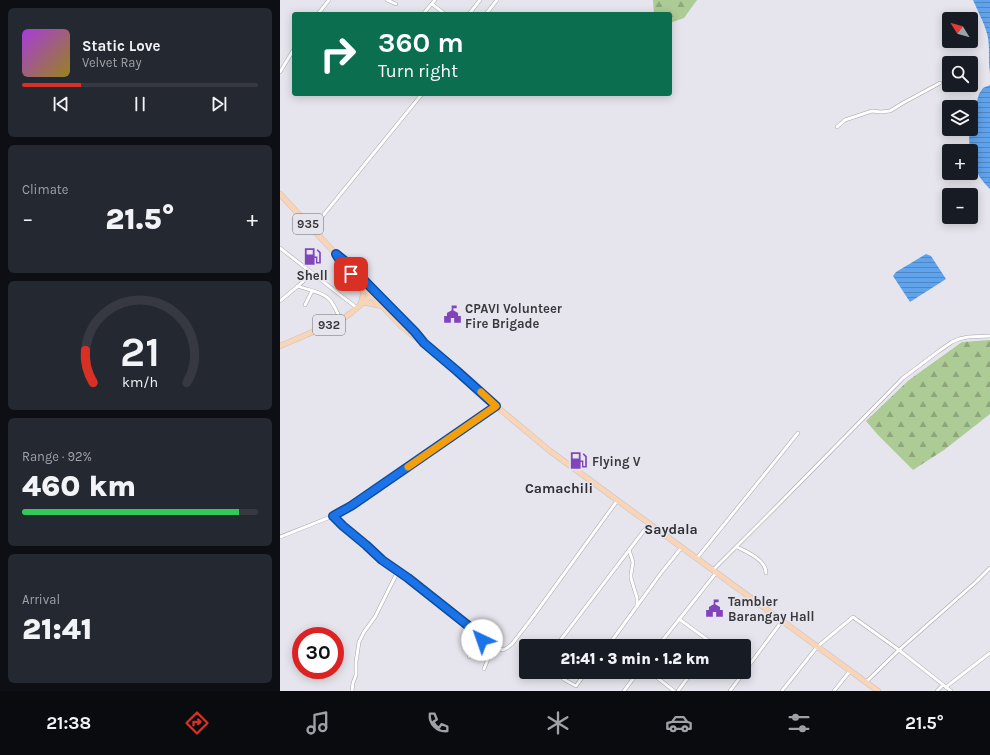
<!DOCTYPE html>
<html lang="en">
<head>
<meta charset="utf-8">
<style>
	body { margin:0; font-family:Karla,sans-serif; background:#242831; color:#f1f3f6; height:100vh; display:flex; flex-direction:column; font-size:15px; white-space:nowrap }
	* { box-sizing:border-box; margin:0 }
	p { font-size:13px; color:#9ea1a6 }
	.icon { flex:none; width:22px; height:22px; fill:none; stroke:currentColor; stroke-width:2; stroke-linecap:round; stroke-linejoin:round }
	.map { position:relative; flex:1; overflow:hidden }
	.panel { display:flex; flex-direction:column; gap:8px; padding:8px; background:#0d0f14; width:280px }
	.panel>* { flex:none }
	.top-card { position:absolute; left:12px; top:12px; width:380px; height:84px; border-radius:4px; box-shadow:0 2px 10px #0003; background:#0b6e4f; color:#fff; overflow:hidden }
	.needle { width:26px; rotate:307deg }
	.fabs { position:absolute; left:662px; top:12px; display:grid; gap:8px }
	.fabs a { display:grid; place-items:center; width:36px; height:36px; border-radius:4px; background:#171b24; box-shadow:0 2px 10px #0003; font-size:20px }
	.speed { position:absolute; left:12px; top:627px; display:flex; gap:8px; font-size:20px; font-weight:700; text-align:center }
	.speed>* { display:grid; place-content:center; width:52px; height:52px; border-radius:50%; background:#171b24; box-shadow:0 2px 10px #0003; line-height:1 }
	.speed .limit { border:6px solid #d22; background:#fff; color:#111 }
	.pin { position:absolute; display:grid; place-items:center; width:34px; height:34px; color:#fff; margin:-17px; border-radius:8px; box-shadow:0 2px 6px #0006 }
	.me { position:absolute; width:44px; margin:-22px; rotate:318deg; stroke-linejoin:round; filter:drop-shadow(0 0 3px #0008) }
	.turn { display:flex; align-items:center; gap:14px; height:84px; padding:0 20px; font-size:18px }
	.turn .icon { width:52px; height:52px; stroke-width:2.5 }
	.turn b { display:block; font-size:28px; line-height:34px }
	.big { font-size:30px; font-weight:800; line-height:1.1 }
	.panel .tile { flex:1; display:flex; flex-direction:column; justify-content:center; gap:6px; min-width:0; padding:0 14px; border-radius:6px; background:#242831 }
	.panel .dial { align-items:center; gap:0 }
	.dial svg { height:104px; overflow:visible; fill:none; stroke:#363941; stroke-width:7; stroke-linecap:round; text-anchor:middle }
	.dial text { fill:#f1f3f6; stroke:none }
	.song { display:flex; align-items:center; gap:12px }
	.cover { width:48px; height:48px; border-radius:6px; background:linear-gradient(135deg,hsl(280 70% 55%),hsl(50 70% 35%)) }
	.played { height:4px; border-radius:2px; background:linear-gradient(90deg,#d93025 25%,#363941 25%) }
	.keys { display:flex; justify-content:space-around; direction:ltr }
	.heat { display:flex; justify-content:space-between; align-items:center; font-size:22px; direction:ltr }
	.charge { height:6px; border-radius:3px; background:linear-gradient(90deg,#34c759 92%,#363941 0) }
	.trip { position:absolute; left:239px; top:639px; width:232px; height:40px; border-radius:4px; background:#171b24; box-shadow:0 2px 10px #0003; font-weight:800; line-height:40px; text-align:center }
	.tab-bar { display:flex; height:64px; justify-content:space-around; align-items:center; background:#090b0e; color:#9ea1a6 }
	.tab-bar .icon { width:28px; height:28px }
	.tab-bar .current { color:#d93025 }
	.tab-bar b { font-size:18px; color:#f1f3f6 }
	main { display:flex; flex:1; min-height:0 }
	.map>svg:first-child { display:block }
</style>
</head>
<body>
<main>
<section class="panel">
<div class="tile">
<div class="song"><i class="cover"></i><div><b>Static Love</b><p>Velvet Ray</p></div></div>
<div class="played"></div>
<div class="keys"><svg class="icon" aria-label="previous" viewBox="0 0 24 24"><path d="M18 5L8 12l10 7zM5 5v14"/></svg><svg class="icon" aria-label="pause" viewBox="0 0 24 24"><path d="M8 5v14M16 5v14"/></svg><svg class="icon" aria-label="next" viewBox="0 0 24 24"><path d="M6 5l10 7-10 7zM19 5v14"/></svg></div>
</div>
<div class="tile"><p>Climate</p>
<div class="heat"><a>−</a><b class="big">21.5°</b><a>+</a></div>
</div>
<div class="tile dial"><svg viewBox="0 0 100 80">
<path d="M14 69A42 42 0 1 1 86 69"/>
<path d="M14 69A42 42 0 0 1 8 44" stroke="#d93025"/>
<text x="50" y="56" font-size="32" font-weight="700">21</text>
<text x="50" y="72" font-size="11">km/h</text>
</svg></div>
<div class="tile"><p>Range · 92%</p><b class="big">460 km</b><div class="charge"></div></div>
<div class="tile"><p>Arrival</p><b class="big">21:41</b></div>
</section>
<div class="map">
<svg width="710" height="691" viewBox="0 0 710 691">
	<defs>
		<pattern id="forest-firs" width="22" height="20" patternUnits="userSpaceOnUse"><rect width="22" height="20" fill="#accb95"/><path d="M5 1l3.5 6h-7zM16 11l3.5 6h-7z" fill="#8da67b"/></pattern>
		<pattern id="water-rules" width="6" height="5" patternUnits="userSpaceOnUse"><rect width="6" height="5" fill="#60a3ed"/><path d="M0 2.5h6" fill="none" stroke="#5086c1"/></pattern>
	</defs>
	<rect width="100%" height="100%" fill="#e6e5ed"/>
	<g fill="url(#forest-firs)">
		<path d="M373,0H417L404,18L390,23V14H374Z"/>
		<path d="M710,340V414L664,450L633,470L598,435L586,421L629,380L682,342Z"/>
	</g>
	<g fill="url(#water-rules)">
		<path d="M693,0H710V73C708,61 710,50 708,38C706,26 698,12 693,0Z"/>
		<path d="M710,85V189C700,180 691,165 691,151H690L689,138L697,101L699,94L703,88Z"/>
		<path d="M646,254L651,256L666,279L630,302L613,276L616,272Z"/>
	</g>
	<g fill="none" stroke-linecap="round" stroke-linejoin="round">
		<defs>
			<g id="minor">
				<path d="M107,0L116,4"/>
				<path d="M152,4L165,14"/>
				<path d="M38,14L49,0"/>
				<path d="M143,14L155,0"/>
				<path d="M189,14L200,0"/>
				<path d="M206,14L217,0"/>
				<path d="M0,72L14,49"/>
				<path d="M557,127L565,120L592,111L601,112L610,111L623,103L660,83"/>
				<path d="M32,229L142,94"/>
				<path d="M0,248L77,308"/>
				<path d="M32,273L18,286C27,290 40,291 48,298C54,303 57,313 61,320"/>
				<path d="M0,301L18,286"/>
				<path d="M25,305L32,291"/>
				<path d="M53,516L63,526L86,545L103,560L128,578L204,638L217,648L223,650L227,648L232,644L252,618L337,501"/>
				<path d="M0,537L53,516L71,506L216,406"/>
				<path d="M457,547C467,552 486,560 486,573"/>
				<path d="M349,550L353,562L351,574V578L357,598V606"/>
				<path d="M417,558L518,433"/>
				<path d="M433,570L495,508L623,378L659,351L672,342L679,339L688,337L710,336"/>
				<path d="M399,619L432,643L430,646"/>
				<path d="M276,646L369,524"/>
				<path d="M328,646L381,573L402,547"/>
				<path d="M378,646L436,573"/>
				<path d="M189,657L204,638"/>
				<path d="M204,669L211,651L217,648"/>
				<path d="M275,672L285,680L296,686L306,672"/>
				<path d="M370,672L394,691"/>
				<path d="M586,682L619,650L696,582L710,568"/>
				<path d="M666,687L710,653"/>
				<path d="M72,691L73,683L76,675V662L79,642L84,632L95,617L118,571"/>
				<path d="M344,691L358,672"/>
				<path d="M398,691L412,672"/>
				<path d="M450,691L502,621"/>
				<path d="M502,691L537,647L573,617L619,650L671,691"/>
				<path d="M554,691L570,671"/>
				<path d="M657,691L663,685"/>
			</g>
			<g id="primary">
				<path d="M0,194L56,254L66,262L139,338"/>
				<path d="M56,254L63,265L121,326L132,335L144,343L177,371L216,406L270,451L598,691"/>
				<path d="M83,302L102,306"/>
				<path d="M81,304L83,295L82,285"/>
				<path d="M0,346L61,320L71,313L94,293"/>
			</g>
		</defs>
		<use href="#minor" stroke="#a4a4ac" stroke-width="4"/>
		<use href="#primary" stroke="#c3c3c4" stroke-width="6"/>
		<use href="#minor" stroke="#fff" stroke-width="3"/>
		<use href="#primary" stroke="#fad4b6" stroke-width="5"/>
	</g>
	<g fill="none" stroke-linecap="round" stroke-linejoin="round">
		<defs>
			<path id="route" d="M71,274L63,265L56,254L66,262L135,332L144,343L177,371L216,406L71,506L53,516L63,526L86,545L102,560L128,578L200,635L204,638L202,640"/>
		</defs>
		<use href="#route" stroke="#114b97" stroke-width="10"/>
		<use href="#route" stroke="#1a73e8" stroke-width="7"/>
		<path stroke="#f59e0b" stroke-width="7" d="M128,467L216,406L201,392"/>
	</g>
	<defs>
		<symbol id="fuel-bare" viewBox="-9 -9 18 18"><path d="M-5.5-6h7V0h2V4h1.3V-2.5L3-4.5l.8-.8L6-3V5H2.5V1h-1V6h-7ZM-4.2-4.7v3.2H.2V-4.7Z" fill="#8145bb" stroke="#e6e5ed" stroke-width="2.5" paint-order="stroke"/></symbol>
		<symbol id="civic-bare" viewBox="-9 -9 18 18"><path d="M-.6-6.5H3V-4.5H.6V-3L4-1V1h2V6H-6V1h2V-1L-.6-3ZM-1.2 2.5V6h2.4V2.5Z" fill="#8145bb" stroke="#e6e5ed" stroke-width="2.5" paint-order="stroke"/></symbol>
	</defs>
	<g fill-rule="evenodd">
		<use href="#fuel-bare" x="20" y="244" width="25" height="25"/>
		<use href="#civic-bare" x="160" y="302" width="25" height="25"/>
		<use href="#fuel-bare" x="286" y="448" width="25" height="25"/>
		<use href="#civic-bare" x="422" y="596" width="25" height="25"/>
	</g>
	<g text-anchor="middle" stroke-width="3" stroke-linejoin="round" paint-order="stroke">
		<g fill="#e6e5ed" stroke="#6c6b70" stroke-width="1">
			<rect x="13" y="214" width="30" height="20" rx="3"/>
			<rect x="33" y="315" width="32" height="20" rx="3"/>
		</g>
		<g font-size="12" font-weight="bold" fill="#38373b">
			<text x="28" y="228">935</text>
			<text x="49" y="329">932</text>
		</g>
		<g font-size="13" font-weight="bold" fill="#38373b" stroke="#e6e5ed" text-anchor="start">
			<text x="32" y="280" text-anchor="middle">Shell</text>
			<text x="185" y="313">CPAVI Volunteer<tspan x="185" dy="15">Fire Brigade</tspan></text>
			<text x="312" y="466">Flying V</text>
			<text x="448" y="606">Tambler<tspan x="448" dy="15">Barangay Hall</tspan></text>
		</g>
		<g font-size="14" font-weight="bold" fill="#2e2e34" stroke="#e6e5ed">
			<text x="279" y="493">Camachili</text>
			<text x="391" y="534">Saydala</text>
		</g>
	</g>
</svg>
<div class="fabs">
<a><svg class="needle" viewBox="-14 -14 28 28"><path d="M0-13l5 13h-10z" fill="#e53935"/><path d="M0 13l5-13h-10z" fill="#9ea1a6"/></svg></a>
<a><svg class="icon" aria-label="search" viewBox="0 0 24 24"><circle cx="10" cy="10" r="6"/><path d="M15 15l6 6"/></svg></a>
<a><svg class="icon" aria-label="layers" viewBox="0 0 24 24"><path d="M12 4l9 5-9 5-9-5zM3 14l9 5 9-5"/></svg></a>
<a>+</a>
<a>−</a>
</div>
<div class="speed"><div class="limit">30</div></div>
<div class="pin" style="left:71px;top:274px;background:#d93025"><svg class="icon" aria-label="arrive" viewBox="0 0 24 24"><path d="M6 21V4h12l-3 4 3 4H6"/></svg></div>
<svg class="me" style="left:202px;top:640px" viewBox="-20 -20 40 40"><circle r="19" fill="#fff"/><path d="M0-13L10 11 0 6-10 11z" fill="#1a73e8"/></svg>
<div class="trip">21:41 · 3 min · 1.2 km</div>
<div class="top-card">
<div class="turn"><svg class="icon" aria-label="right" viewBox="0 0 24 24"><path d="M7 20v-9h11M14 6l5 5-5 5"/></svg><div><b>360 m</b>Turn right</div></div>
</div>
</div>
</main>
<nav class="tab-bar">
<b>21:38</b>
<svg class="icon current" aria-label="directions" viewBox="0 0 24 24"><path d="M12 3l9 9-9 9-9-9zM9 14v-3h6M13 9l2 2-2 2"/></svg>
<svg class="icon" aria-label="music" viewBox="0 0 24 24"><path d="M9 18V5l10-2v13"/><circle cx="6" cy="18" r="3"/><circle cx="16" cy="16" r="3"/></svg>
<svg class="icon" aria-label="phone" viewBox="0 0 24 24"><path d="M5 4h4l2 5-3 2q2 4 5 5l2-3 5 2v4C11 20 4 13 5 4z"/></svg>
<svg class="icon" aria-label="climate" viewBox="0 0 24 24"><path d="M12 3v18M4 7l16 10M4 17L20 7"/></svg>
<svg class="icon" aria-label="car" viewBox="0 0 24 24"><path d="M5 17H2v-5l4-1 3-4h7l3 4 3 1v5h-3M9 17h6M6 11h13"/><circle cx="7" cy="17" r="2"/><circle cx="17" cy="17" r="2"/></svg>
<svg class="icon" aria-label="filters" viewBox="0 0 24 24"><path d="M4 7h16M4 17h16"/><circle cx="9" cy="7" r="2"/><circle cx="15" cy="17" r="2"/></svg>
<b>21.5°</b>
</nav>
</body>
</html>
